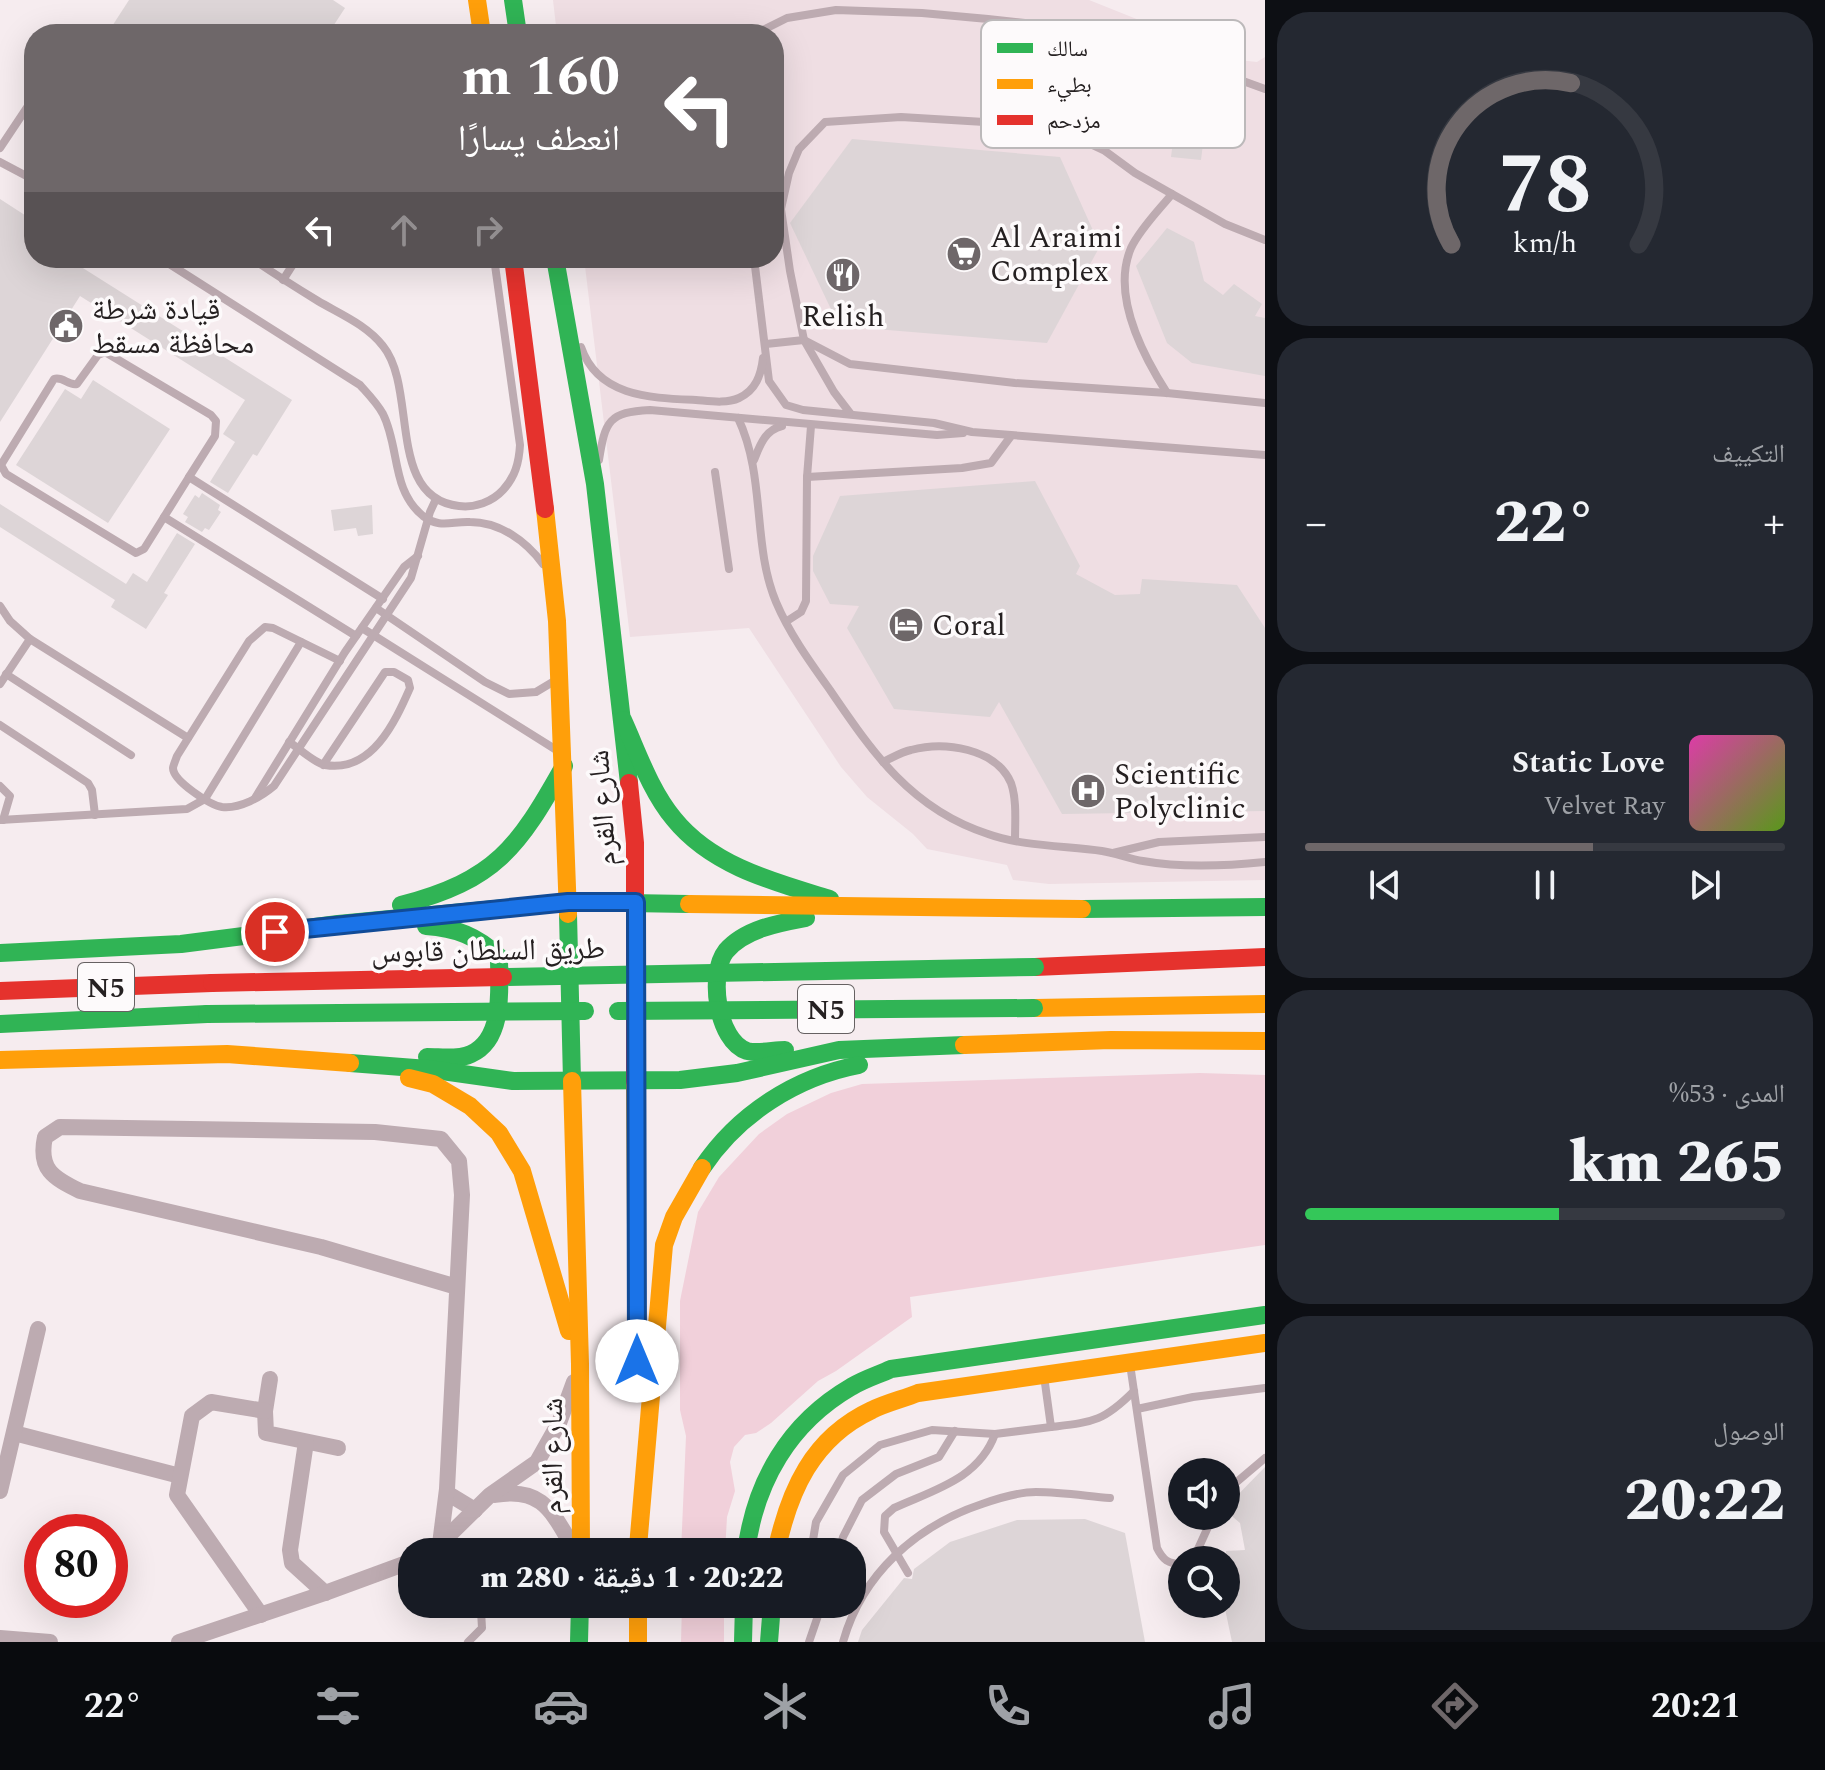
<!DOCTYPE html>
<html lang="ar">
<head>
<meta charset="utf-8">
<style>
	body { margin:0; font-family:Spectral,"Noto Naskh Arabic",serif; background:#242831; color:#f1f3f6; direction:rtl; height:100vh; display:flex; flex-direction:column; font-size:30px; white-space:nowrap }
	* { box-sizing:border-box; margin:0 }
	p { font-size:26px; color:#9ea1a6 }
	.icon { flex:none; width:44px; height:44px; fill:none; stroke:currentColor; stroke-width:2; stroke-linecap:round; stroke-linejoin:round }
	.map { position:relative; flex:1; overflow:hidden; direction:ltr }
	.details { display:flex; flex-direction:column; gap:12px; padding:12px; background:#0d0f14; width:560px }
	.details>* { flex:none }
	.guide { position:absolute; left:24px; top:24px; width:760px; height:244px; border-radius:32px; box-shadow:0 8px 32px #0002; direction:rtl; background:#6e6769; color:#fff; overflow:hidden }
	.fabs { position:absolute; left:1168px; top:1458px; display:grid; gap:16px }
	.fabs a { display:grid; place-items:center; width:72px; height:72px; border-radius:50%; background:#171b24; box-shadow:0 8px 32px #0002; font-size:40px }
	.speed { position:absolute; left:24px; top:1514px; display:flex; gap:16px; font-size:40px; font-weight:700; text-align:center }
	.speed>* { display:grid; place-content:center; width:104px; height:104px; border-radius:50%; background:#171b24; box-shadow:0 8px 32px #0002; line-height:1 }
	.speed .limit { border:12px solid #d22; background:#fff; color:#111 }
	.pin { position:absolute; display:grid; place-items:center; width:68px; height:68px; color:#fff; margin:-34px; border:4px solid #fff; border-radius:50%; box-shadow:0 2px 8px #0007 }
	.me { position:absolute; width:88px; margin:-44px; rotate:0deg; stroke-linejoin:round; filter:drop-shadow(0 0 6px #0008) }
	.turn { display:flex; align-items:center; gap:28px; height:168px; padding:0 32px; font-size:36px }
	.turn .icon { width:104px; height:104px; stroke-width:2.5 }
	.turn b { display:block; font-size:56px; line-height:68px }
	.lanes { display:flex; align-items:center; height:76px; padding:0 32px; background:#0003; justify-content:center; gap:40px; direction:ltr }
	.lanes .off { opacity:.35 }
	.big { font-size:60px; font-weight:800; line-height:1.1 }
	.details .card { flex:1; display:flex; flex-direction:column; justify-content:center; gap:12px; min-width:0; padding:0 28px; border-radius:32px; background:#242831 }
	.details .dial { align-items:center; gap:0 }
	.dial svg { height:208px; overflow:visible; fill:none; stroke:#363941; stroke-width:7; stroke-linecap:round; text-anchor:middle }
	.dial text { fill:#f1f3f6; stroke:none }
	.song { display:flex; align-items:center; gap:24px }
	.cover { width:96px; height:96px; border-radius:12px; background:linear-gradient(135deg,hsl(320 70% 55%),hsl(90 70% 35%)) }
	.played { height:8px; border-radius:4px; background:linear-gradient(90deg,#6e6769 60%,#363941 60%) }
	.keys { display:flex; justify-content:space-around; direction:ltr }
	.heat { display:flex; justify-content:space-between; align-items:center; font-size:44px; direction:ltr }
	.charge { height:12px; border-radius:6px; background:linear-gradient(90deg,#34c759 53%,#363941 0) }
	.trip { position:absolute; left:398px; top:1538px; width:468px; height:80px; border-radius:32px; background:#171b24; box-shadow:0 8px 32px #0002; font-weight:800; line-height:80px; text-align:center; direction:rtl }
	.tabs { display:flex; height:128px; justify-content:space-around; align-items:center; background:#090b0e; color:#9ea1a6 }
	.tabs .icon { width:56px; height:56px }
	.tabs .selected { color:#6e6769 }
	.tabs b { font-size:36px; color:#f1f3f6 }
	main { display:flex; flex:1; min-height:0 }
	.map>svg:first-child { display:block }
</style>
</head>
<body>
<main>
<section class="details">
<div class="card dial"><svg viewBox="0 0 100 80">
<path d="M14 69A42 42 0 1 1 86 69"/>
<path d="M14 69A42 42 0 0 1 60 7" stroke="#6e6769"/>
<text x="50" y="56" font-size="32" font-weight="700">78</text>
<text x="50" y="72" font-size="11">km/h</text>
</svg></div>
<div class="card"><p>التكييف</p>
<div class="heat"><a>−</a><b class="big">22°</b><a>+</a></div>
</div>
<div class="card">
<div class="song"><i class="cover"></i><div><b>Static Love</b><p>Velvet Ray</p></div></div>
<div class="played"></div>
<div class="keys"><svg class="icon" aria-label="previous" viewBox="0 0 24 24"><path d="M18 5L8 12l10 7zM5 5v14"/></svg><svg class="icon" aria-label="pause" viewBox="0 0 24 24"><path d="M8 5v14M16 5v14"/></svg><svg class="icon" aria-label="next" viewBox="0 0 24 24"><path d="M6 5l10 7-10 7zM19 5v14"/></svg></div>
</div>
<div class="card"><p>المدى · 53%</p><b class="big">265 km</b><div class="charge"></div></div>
<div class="card"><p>الوصول</p><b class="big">20:22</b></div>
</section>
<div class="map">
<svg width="1265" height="1642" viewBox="0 0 1265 1642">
	<rect width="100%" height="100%" fill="#f6ecef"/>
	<path fill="#efdee3" d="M553,0H1089L1239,60L1257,62L1265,57V880L1049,884L1013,880L1007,865L927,849L913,834L867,797L841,767L749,628L630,637L584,258H774V34H557Z"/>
	<g fill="#f1d0da">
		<path d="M1200,1073L1265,1075V1245L910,1297L912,1317L836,1371L818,1381L771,1423L756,1433L745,1435L734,1447L730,1462L735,1491L727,1517L725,1552H681L686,1436L680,1410V1301L698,1212L719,1177L759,1134L787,1114L831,1093L862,1084Z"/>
		<path d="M682,1604H724V1642H681Z"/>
	</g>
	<g fill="#ddd5d7">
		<path d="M129,0H333L345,8L328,34H107Z"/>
		<path d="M1180,86L1210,89L1201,160L1171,157Z"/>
		<path d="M852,139L1060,157L1100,246L1047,343L839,326L790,223Z"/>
		<path d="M0,199L34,221V258H67L292,400L257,456L253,454L228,493L210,482L235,442L223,434L245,400L80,296L0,422Z"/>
		<path d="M1167,228L1194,242L1204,281L1223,295L1234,284L1262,304L1255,316L1265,318V376L1192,363L1167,343L1136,266Z"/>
		<path d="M93,380L170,429L108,523L16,465L65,389L81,399Z"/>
		<path d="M1035,481L1080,566L1076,574L1115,595L1140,594L1142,579L1237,585L1265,628V811L1062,814L999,702L990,717L894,709L847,628L859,606L830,604L813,571V556L840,496Z"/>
		<path d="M202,493L220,505L218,510L221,512L209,530L205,528L202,532L185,522L188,517L183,514L195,495L199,498Z"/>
		<path d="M0,504L126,584L133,573L147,582L177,533L195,544L164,593L168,595L146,629L111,607L115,600L0,527Z"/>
		<path d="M372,505L373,534L358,536L356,528L334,531L331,510Z"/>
		<path d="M1265,1467V1642H1232L1224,1604L1226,1551L1245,1550L1240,1523L1226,1511V1507Z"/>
		<path d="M1085,1519L1125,1533L1145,1642H858L862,1630L904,1578L912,1579L914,1569L950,1542L1017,1520Z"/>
	</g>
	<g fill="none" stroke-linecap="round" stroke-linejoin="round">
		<g stroke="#bdabb1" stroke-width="8">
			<path d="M755,34L787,18L836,10L922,13L988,19L1062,27L1166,53L1265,89"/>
			<path d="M0,148L34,97"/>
			<path d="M0,162L34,180"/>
			<path d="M160,258L360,385C368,394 377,403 383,414C400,448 391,490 423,516C440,529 452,521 470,522C500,522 526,541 543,564"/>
			<path d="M251,258C273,273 295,287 318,301C340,314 367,325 383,346C418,389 386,498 459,506C475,508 492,502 503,490C515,477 519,463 520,445L494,258"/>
			<path d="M754,258L769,381L786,405L803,410L934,423L972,432L1265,455"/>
			<path d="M283,280L297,258"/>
			<path d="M766,344L804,340L850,364L1015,383L1167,393L1265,403"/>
			<path d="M581,347C598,397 651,398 696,400C709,401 726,404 739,398C756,390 761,375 763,358"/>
			<path d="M1167,393C1142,354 1111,295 1131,248C1140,229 1159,210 1172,194"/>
			<path d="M850,413L834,392L804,340L790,271L781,209L789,173L799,149L825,122L901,117L1052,126L1105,151L1135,173L1225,224L1265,240"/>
			<path d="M738,418C766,477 752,545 776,602C789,633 810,662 830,690C873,753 911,809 988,834C1021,846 1066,846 1102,851C1116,853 1129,859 1143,861C1182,868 1226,866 1265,862"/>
			<path d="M811,426L807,477L962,468L991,463L1011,436"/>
			<path d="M599,460C605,421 609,412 650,410L937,435L963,433"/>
			<path d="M754,460C760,445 765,430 782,426"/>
			<path d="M715,472L729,569"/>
			<path d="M164,517L144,549L136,553L6,474L1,465L54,379C63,376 68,386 77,384L98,355L105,352L211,415L216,421L215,436L189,477"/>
			<path d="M0,606L10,621L30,639"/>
			<path d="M376,608L485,682L509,694L536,692L556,680"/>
			<path d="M787,621L801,612L806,601L807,477"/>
			<path d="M362,628L558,751"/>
			<path d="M356,636L164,517L189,477L383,599"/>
			<path d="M340,661L273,628L265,627L249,641L177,756C176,759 173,766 173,768C173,781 210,805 222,807C240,809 261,797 274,786L411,578L430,512L436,499"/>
			<path d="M6,674L131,755"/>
			<path d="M0,684L30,639L188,738"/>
			<path d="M0,725L88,783L92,790L95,815"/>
			<path d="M289,742C299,748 314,763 325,765C372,773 395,722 410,688L408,680L394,672H385L323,765"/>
			<path d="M883,762C892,758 901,752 911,750C944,741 996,748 1011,783C1017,800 1015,822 1015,840"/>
			<path d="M0,786L10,796L3,820"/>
			<path d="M255,798L345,652L404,567L418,556"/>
			<path d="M0,820L187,809L205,799L301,642"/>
			<path d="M1113,853L1159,842L1265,837"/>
			<path d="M1130,1364L1157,1548C1163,1560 1168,1564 1182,1564"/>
			<path d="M1044,1376L1051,1427C1093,1422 1103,1422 1134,1391"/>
			<path d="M1137,1409L1193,1397L1265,1388"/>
			<path d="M1226,1491L1265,1458"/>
			<path d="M811,1552L816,1522L843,1475L880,1445L932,1430L995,1434L1051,1427"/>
			<path d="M839,1552L843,1537L862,1500L896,1474L939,1457L955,1431"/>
			<path d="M1190,1560L1198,1549L1213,1516"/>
			<path d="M908,1573L884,1532L885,1516L894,1508C933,1490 979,1479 995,1434"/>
			<path d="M468,1642L482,1628L481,1611L477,1604"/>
			<path d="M809,1642L822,1604"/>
			<path d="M843,1642C862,1574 916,1526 982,1504C999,1498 1018,1492 1036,1492C1061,1492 1086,1496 1110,1498"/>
		</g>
		<g stroke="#bdabb1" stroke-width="16">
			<path d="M270,1379L265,1411L266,1433L338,1448"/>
			<path d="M14,1433L180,1476"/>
			<path d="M306,1442L290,1550L292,1563L325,1593"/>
			<path d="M0,1491L38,1329"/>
			<path d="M447,1493L475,1510"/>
			<path d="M495,1495C545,1486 553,1515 576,1552"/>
			<path d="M440,1544L447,1489L462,1195L459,1161L441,1139L375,1132L60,1127L45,1137C38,1169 53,1178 80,1191L321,1247L457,1287"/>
			<path d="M439,1545L490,1495L537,1462L559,1423L574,1382"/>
			<path d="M261,1615L177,1495L192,1416L211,1402L265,1411"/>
			<path d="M0,1638L50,1642"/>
			<path d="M179,1642L325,1593L412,1561"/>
		</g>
		<g stroke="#30b455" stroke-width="18">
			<path d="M513,0L518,34"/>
			<path d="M555,258L595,484L629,783"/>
			<path d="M623,720C638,753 650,790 674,819C712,866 774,882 830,899"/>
			<path d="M401,905C496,880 518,848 564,766"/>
			<path d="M1082,909L1265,907"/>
			<path d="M568,914L572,1081"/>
			<path d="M426,926C456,928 477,936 499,957C499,987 505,1039 471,1054C458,1060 441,1057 427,1057"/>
			<path d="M0,953L181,944L338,924L568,902L689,904"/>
			<path d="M0,1024L207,1014"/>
			<path d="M785,1050C774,1050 757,1054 747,1051C717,1041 708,974 726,951C745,929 779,923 806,918"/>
			<path d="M350,1063L428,1069L513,1081L680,1080L737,1073L839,1050L964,1045"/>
			<path d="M702,1168C738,1114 796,1077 859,1065"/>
			<path d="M746,1552C755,1482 789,1423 851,1387C864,1379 878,1375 891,1369L1265,1315"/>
			<path d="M579,1642L580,1604"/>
			<path d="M743,1642L744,1604"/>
			<path d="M769,1642L772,1604"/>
		</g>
		<g stroke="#ff9f0a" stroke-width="18">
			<path d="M477,0L482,34"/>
			<path d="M545,509L557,621L568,914"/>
			<path d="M689,904L1082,909"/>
			<path d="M1034,1008L1265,1004"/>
			<path d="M964,1045L1111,1040L1265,1041"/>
			<path d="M0,1060L227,1054L350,1063"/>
			<path d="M409,1078L433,1084L470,1106L499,1133L522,1171L569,1331"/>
			<path d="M572,1081L580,1364L581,1552"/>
			<path d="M635,1081L637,1371"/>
			<path d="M638,1547L664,1245L674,1217L702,1168"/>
			<path d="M776,1552C789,1491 812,1438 872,1410C886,1403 903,1399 918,1393L1265,1343"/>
			<path d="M638,1604V1642"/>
		</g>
		<g stroke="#e5322d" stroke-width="18">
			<path d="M513,258L545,509"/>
			<path d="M629,783L635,843V1081"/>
			<path d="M1035,967L1265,957"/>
			<path d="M0,991L212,983"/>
		</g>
		<g stroke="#30b455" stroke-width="18">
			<path d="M503,977L1035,967"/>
			<path d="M618,1011L1034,1008"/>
			<path d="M207,1014L585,1011"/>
		</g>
		<path stroke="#e5322d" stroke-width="18" d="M212,983L503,977"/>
	</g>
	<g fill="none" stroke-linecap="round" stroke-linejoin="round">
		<defs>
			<path id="route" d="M275,932L568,902H636L637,1361"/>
		</defs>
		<use href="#route" stroke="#114b97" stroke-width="20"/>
		<use href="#route" stroke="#1a73e8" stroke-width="14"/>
	</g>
	<defs>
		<symbol id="supermarket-disc" viewBox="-11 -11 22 22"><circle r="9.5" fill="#6e6769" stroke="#fdfafb"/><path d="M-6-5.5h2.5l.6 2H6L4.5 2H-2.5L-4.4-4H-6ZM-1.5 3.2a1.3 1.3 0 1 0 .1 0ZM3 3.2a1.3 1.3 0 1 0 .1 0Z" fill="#fff"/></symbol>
		<symbol id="restaurant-disc" viewBox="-11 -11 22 22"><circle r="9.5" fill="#6e6769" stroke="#fdfafb"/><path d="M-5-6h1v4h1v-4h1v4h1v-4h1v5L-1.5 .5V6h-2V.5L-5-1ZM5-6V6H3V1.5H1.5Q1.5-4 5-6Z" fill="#fff"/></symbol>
		<symbol id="civic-disc" viewBox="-11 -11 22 22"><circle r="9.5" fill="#6e6769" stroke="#fdfafb"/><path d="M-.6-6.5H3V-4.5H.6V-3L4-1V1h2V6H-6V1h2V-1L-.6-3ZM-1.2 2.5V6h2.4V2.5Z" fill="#fff"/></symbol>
		<symbol id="hotel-disc" viewBox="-11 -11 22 22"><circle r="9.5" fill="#6e6769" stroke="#fdfafb"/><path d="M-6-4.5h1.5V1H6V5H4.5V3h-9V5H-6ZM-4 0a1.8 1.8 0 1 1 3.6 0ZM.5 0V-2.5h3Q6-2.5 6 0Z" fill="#fff"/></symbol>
		<symbol id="hospital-disc" viewBox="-11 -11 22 22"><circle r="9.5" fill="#6e6769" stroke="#fdfafb"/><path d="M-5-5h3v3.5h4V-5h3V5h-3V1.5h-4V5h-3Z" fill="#fff"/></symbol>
	</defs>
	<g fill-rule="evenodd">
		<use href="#supermarket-disc" x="944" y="234" width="40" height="40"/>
		<use href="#restaurant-disc" x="823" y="255" width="40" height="40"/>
		<use href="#civic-disc" x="46" y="306" width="40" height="40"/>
		<use href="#hotel-disc" x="886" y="605" width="40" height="40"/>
		<use href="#hospital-disc" x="1068" y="771" width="40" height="40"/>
	</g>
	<g text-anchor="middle" stroke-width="7" stroke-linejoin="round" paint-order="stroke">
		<g fill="#fdfafb" stroke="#666162" stroke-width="2">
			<rect x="78" y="963" width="56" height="48" rx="6"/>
			<rect x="798" y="985" width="56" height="48" rx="6"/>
		</g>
		<g font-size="28" font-weight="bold" fill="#252021">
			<text x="106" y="997">N5</text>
			<text x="826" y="1019">N5</text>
		</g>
		<g font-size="30" fill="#252021" stroke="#fdfafb" text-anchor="start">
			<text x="990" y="247">Al Araimi<tspan x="990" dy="34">Complex</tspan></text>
			<text x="92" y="319">قيادة شرطة<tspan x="92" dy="34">محافظة مسقط</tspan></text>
			<text x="843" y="326" text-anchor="middle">Relish</text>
			<text x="932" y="635">Coral</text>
			<text x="1114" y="784">Scientific<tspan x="1114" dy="34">Polyclinic</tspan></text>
		</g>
		<g font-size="30" fill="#252021" stroke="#fdfafb">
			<text transform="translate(602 808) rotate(-94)" y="10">شارع القرم</text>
			<text transform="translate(488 950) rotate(-1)" y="10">طريق السلطان قابوس</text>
			<text transform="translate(552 1456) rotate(-90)" y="10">شارع القرم</text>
		</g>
	</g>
	<rect x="981" y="20" width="264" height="128" rx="12" fill="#fdfafb" stroke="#bcb9ba" stroke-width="2"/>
	<rect x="997" y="43" width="36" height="10" fill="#30b455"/>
	<rect x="997" y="79" width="36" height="10" fill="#ff9f0a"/>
	<rect x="997" y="115" width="36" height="10" fill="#e5322d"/>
	<g font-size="22" fill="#252021">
		<text x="1047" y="56">سالك</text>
		<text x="1047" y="92">بطيء</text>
		<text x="1047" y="128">مزدحم</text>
	</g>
</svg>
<div class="fabs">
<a><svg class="icon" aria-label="sound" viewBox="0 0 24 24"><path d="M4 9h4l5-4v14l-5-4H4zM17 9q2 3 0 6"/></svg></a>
<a><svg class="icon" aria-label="search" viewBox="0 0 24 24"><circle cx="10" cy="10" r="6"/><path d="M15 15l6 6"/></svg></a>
</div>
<div class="speed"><div class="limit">80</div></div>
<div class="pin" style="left:275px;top:932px;background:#d93025"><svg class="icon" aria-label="arrive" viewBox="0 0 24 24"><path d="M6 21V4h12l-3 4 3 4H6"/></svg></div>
<svg class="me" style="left:637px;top:1361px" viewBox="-20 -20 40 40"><circle r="19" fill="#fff"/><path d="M0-13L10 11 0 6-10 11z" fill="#1a73e8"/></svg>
<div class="trip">20:22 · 1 دقيقة · 280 m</div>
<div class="guide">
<div class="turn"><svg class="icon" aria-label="left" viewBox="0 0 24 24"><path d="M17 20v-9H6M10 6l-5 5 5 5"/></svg><div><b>160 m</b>انعطف يسارًا</div></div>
<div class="lanes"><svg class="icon" aria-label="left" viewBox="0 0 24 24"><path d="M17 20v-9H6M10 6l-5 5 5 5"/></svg><svg class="icon off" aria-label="ahead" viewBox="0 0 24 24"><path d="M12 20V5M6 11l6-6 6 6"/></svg><svg class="icon off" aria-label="right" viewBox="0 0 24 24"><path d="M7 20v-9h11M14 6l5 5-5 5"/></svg></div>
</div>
</div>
</main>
<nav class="tabs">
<b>20:21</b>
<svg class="icon selected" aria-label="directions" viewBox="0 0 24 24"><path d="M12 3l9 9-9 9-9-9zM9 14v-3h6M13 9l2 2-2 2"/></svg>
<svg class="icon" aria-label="music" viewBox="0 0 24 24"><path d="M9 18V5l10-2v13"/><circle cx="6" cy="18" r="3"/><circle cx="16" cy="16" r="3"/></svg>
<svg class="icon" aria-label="phone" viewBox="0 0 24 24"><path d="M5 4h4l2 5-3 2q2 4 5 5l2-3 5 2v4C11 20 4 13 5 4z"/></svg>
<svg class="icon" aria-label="climate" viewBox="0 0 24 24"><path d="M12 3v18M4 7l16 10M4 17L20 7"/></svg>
<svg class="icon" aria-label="car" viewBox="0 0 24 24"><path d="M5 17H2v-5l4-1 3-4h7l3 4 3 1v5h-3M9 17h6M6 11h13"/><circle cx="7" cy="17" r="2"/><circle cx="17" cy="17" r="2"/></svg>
<svg class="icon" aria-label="filters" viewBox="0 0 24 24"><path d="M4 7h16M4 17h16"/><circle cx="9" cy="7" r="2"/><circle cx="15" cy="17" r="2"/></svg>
<b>22°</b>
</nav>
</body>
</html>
